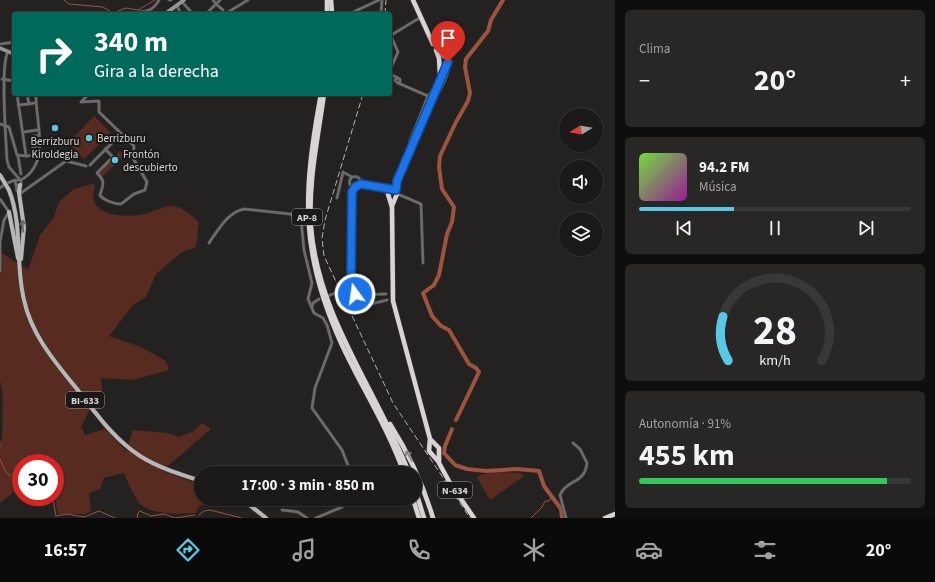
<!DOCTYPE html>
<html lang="es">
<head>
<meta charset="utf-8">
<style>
	body { margin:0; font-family:"Source Sans 3",sans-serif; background:#282726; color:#f1f3f6; height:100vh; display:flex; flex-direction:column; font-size:15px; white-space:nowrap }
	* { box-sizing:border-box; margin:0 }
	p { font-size:13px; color:#a0a1a2 }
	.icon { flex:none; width:22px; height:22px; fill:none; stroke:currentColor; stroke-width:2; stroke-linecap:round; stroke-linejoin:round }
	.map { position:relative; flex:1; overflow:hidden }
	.side { display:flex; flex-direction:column; gap:10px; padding:10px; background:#0f0e0e; width:320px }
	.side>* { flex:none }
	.banner { position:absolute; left:12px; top:12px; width:380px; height:84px; border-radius:4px; box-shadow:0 1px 3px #0004,0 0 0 1px #393838; background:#00695c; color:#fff; overflow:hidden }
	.needle { width:26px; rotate:259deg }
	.controls { position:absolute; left:559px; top:108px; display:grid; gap:8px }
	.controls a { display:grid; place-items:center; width:44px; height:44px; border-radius:50%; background:#1b1a19; box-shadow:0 1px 3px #0004,0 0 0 1px #393838; font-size:20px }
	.speed { position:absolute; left:12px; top:454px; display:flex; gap:8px; font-size:20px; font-weight:700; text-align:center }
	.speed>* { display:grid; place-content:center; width:52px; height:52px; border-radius:50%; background:#1b1a19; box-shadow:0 1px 3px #0004,0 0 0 1px #393838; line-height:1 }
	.speed .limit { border:6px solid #d22; background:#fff; color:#111 }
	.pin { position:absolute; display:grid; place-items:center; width:34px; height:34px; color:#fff; margin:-41px -17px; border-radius:50% 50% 50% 0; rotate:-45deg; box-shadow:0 0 4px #0007 }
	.pin .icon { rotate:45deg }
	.me { position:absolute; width:44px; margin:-22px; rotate:346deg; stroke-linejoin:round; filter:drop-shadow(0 0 3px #0008) }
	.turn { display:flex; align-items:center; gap:14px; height:84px; padding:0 16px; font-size:18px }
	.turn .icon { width:52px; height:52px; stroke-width:2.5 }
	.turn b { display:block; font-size:28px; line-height:34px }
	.big { font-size:30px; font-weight:700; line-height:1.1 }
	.side .tile { flex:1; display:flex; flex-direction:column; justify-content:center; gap:6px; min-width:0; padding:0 14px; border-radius:6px; background:#282726 }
	.side .dial { align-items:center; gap:0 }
	.dial svg { height:104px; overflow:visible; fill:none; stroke:#393838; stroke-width:7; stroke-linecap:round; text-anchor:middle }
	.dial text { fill:#f1f3f6; stroke:none }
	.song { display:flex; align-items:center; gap:12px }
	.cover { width:48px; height:48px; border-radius:6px; background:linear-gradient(135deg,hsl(100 70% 55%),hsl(300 70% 35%)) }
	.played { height:4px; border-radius:2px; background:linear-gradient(90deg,#59c8e4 35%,#393838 35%) }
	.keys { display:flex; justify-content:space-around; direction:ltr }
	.heat { display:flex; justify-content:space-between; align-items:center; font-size:22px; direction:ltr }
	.charge { height:6px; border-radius:3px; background:linear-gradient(90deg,#34c759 91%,#393838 0) }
	.trip { position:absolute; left:194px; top:466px; width:228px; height:40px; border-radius:20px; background:#1b1a19; box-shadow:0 1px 3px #0004,0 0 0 1px #393838; font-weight:700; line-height:40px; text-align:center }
	.tab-bar { display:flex; height:64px; justify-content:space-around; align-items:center; background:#0b0a0a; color:#a0a1a2 }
	.tab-bar .icon { width:28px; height:28px }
	.tab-bar .selected { color:#59c8e4 }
	.tab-bar b { font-size:18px; color:#f1f3f6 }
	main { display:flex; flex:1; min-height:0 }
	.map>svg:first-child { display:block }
</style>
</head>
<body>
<main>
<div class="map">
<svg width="615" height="518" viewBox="0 0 615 518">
	<rect width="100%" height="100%" fill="#242221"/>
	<g fill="#572b1f">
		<path d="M94,116L111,133L84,159L68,143Z"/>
		<path d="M120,151L125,155L102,177L98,173Z"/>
		<path d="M95,183C95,190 92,194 94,201C100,218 131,217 145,214C153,212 161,207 169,206C181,205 190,214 199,222L196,247L182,252L156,274L146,297L133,305L109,336L141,347L166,361L169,370L133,380L101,378L103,397L95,399L81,427L85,435L105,429L126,451L133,430L167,433L179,437L194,431L202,423L211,429L162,471L201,485V499H234L249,507C234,507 212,501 199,506L196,513C180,514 148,516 138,501C132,493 128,482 124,473L104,478L100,489L89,493L91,511L85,514H58L55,500H45L40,497H55V463H21V486L0,503V441L2,440L3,397L0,380V252L28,270L40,235L53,219L59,202L74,189Z"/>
		<path d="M495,472L520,473L524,476L490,500L477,478L480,475Z"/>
	</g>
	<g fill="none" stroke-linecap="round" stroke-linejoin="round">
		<g stroke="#9d533e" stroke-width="1">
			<path d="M64,0L69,4L103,7L113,13L126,8L138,10L155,0"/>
			<path d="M0,444V447"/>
			<path d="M0,459C7,477 7,473 21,483"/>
			<path d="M37,497L44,502L53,500L56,516L67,514L84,517L99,511L115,518"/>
			<path d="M199,515L204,511L210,510L242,518"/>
			<path d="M137,518L138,513L140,511L151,516L164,514L175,518L195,515"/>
			<path d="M531,518L542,507L545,501H549L552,496"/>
		</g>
		<g stroke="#9d533e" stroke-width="4">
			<path d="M456,420L479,372L476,368L469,364L449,330L441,326L432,316L423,293L434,285L439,275L447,234L452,222L454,207L442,189L439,167L440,156L456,122L468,101L470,93L465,67L466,59L488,31L491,20L503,0"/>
			<path d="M452,429L445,446L444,453L455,465L467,469L486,471L517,469L539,471L544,486L561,509L562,518"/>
		</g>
		<defs>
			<g id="street">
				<path d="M169,0H171"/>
				<path d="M213,0L216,4L220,0"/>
				<path d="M182,2L193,14"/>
				<path d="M177,6L181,14"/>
				<path d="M122,14C136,10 150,17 159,0"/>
				<path d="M206,14L216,4L223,10"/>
				<path d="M225,14L248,0"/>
				<path d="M349,14L379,0"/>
				<path d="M381,14L382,0"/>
				<path d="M390,38L393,34L421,17"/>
				<path d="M1,44L14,42"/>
				<path d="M8,52C0,64 6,140 7,160L9,167L21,181V185H16L15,181L20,179"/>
				<path d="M390,70L398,52L391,36"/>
				<path d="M390,74L400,79V82L398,83L395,80L398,78"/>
				<path d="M2,79L14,81"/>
				<path d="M398,83L428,96L410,141V146"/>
				<path d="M17,94L26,156L35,155"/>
				<path d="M27,94L29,104L34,103"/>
				<path d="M89,94L81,102L99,101V112L134,146L133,158L147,182L145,190L134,194L121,204C114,204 103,200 100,195C103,184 106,182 97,173L113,157L105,149"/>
				<path d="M428,97L437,83"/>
				<path d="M431,101C438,97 452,70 447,65"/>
				<path d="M18,105L29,104"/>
				<path d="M0,124L9,127L17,155L26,156"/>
				<path d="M24,132L37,130"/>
				<path d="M34,141L33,136H37"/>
				<path d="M34,155L33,147L36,146"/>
				<path d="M18,156L21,174"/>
				<path d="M90,165L121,134"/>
				<circle cx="355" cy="182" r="5.5"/>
				<path d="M21,180C52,163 35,121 36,94"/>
				<path d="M361,184L381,186L389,190"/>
				<path d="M16,185L17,191L21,193L66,161L86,166"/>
				<path d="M0,188L5,184L15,180"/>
				<path d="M400,195L421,204L423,263"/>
				<path d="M337,198L343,172L352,177"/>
				<path d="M0,199L9,212L4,220L0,242"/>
				<path d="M0,243V271"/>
				<path d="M209,243C218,230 228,212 244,209L290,214L301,219L304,250L312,283L308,299L314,313L323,318L327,325L332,343L315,388L312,408L342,450L351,473"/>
				<path d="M353,295L351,279L353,193L355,187"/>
				<path d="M357,295L386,294"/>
				<circle cx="356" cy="301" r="5.5"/>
				<path d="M328,296L351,286"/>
				<path d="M312,307L313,303L319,299"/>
				<path d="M359,307L387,300"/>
				<path d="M282,510L298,512L307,518"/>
				<path d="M316,518L342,507L348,499"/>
				<path d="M566,518L560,495C567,479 585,484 587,463L580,449L573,443"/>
			</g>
			<g id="secondary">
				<path d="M165,14L184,0"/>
				<path d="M0,48L14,54"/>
			</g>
			<g id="primary">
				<path d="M20,185L19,193L24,227L21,259"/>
				<path d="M9,190C23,226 15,263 24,300C32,337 57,364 80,393C98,416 115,440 140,456C159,468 180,474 201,481"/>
				<path d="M9,212L18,258"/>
				<path d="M242,499L266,518"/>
			</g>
			<g id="highway">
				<path d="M327,0V14"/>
				<path d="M331,0L332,14"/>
				<path d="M413,0L433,44"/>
				<path d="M433,42L444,56L448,59V63L443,72L397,181L388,194L392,207L393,301L430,439L429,451L438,461"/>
				<path d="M436,50L439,58L440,74"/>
				<path d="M321,94C303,192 299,252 342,345C362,388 388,428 404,473"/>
				<path d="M324,94C318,138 308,182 311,227C318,317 377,391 409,473"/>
				<path d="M392,206L397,194V182"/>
				<path d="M390,424C409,454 423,484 433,518"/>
				<path d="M431,440L439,448V463L450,483L474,518"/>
				<path d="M415,489L424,518"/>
				<path d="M413,499L419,518"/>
				<path d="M605,518L615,514"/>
			</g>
		</defs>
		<use href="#street" stroke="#403e3d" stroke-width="3.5"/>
		<use href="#secondary" stroke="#403e3d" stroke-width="4.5"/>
		<use href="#primary" stroke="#403e3d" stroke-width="5"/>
		<use href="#highway" stroke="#403e3d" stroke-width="5.5"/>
		<use href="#street" stroke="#6d6c6b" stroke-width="2.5"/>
		<use href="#secondary" stroke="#989695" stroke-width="3.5"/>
		<use href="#primary" stroke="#b9b6b6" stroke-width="4"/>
		<use href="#highway" stroke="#d8d4d3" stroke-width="4.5"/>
		<g stroke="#b4b2b1" stroke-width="1" stroke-dasharray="6 3" stroke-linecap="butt">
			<path d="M385,14L386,0"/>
			<path d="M363,94L325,220L322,238L324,256L393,403L470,518"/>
		</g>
		<defs>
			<path id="primary-bridge" d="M0,175L9,190"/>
		</defs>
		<use href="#primary-bridge" stroke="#403e3d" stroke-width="5" stroke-linecap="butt"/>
		<use href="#primary-bridge" stroke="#b9b6b6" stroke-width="4"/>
	</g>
	<defs><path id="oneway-shaft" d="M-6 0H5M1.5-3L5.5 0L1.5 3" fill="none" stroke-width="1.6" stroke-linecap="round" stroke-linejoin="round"/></defs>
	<use stroke="#6a6767" href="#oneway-shaft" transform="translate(23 226) rotate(-92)"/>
	<use stroke="#837f7f" href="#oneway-shaft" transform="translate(409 456) rotate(-120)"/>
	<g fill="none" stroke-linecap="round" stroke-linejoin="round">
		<defs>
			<path id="route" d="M355,294L353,295L351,278L352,192L355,187L361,184L396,190L397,181L448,62"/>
		</defs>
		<use href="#route" stroke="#114b97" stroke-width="10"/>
		<use href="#route" stroke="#1a73e8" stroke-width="7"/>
	</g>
	<g fill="#59c8e4" stroke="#1b1818" stroke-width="1.5">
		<circle cx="55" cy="128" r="4"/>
		<circle cx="89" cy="138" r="4"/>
		<circle cx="115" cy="160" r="4"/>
	</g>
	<g text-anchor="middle" stroke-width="4" stroke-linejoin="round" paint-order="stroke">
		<g fill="#1b1818" stroke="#9e9c9b" stroke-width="1">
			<rect x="292" y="209" width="30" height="16" rx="3"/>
			<rect x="66" y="392" width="38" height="16" rx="3"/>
			<rect x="438" y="482" width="34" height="16" rx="3"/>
		</g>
		<g font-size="10" font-weight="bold" fill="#d6d4d3">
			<text x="307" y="221">AP-8</text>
			<text x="85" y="404">BI-633</text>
			<text x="455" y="494">N-634</text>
		</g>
		<g font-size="11" fill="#d6d4d3" stroke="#1b1818" text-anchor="start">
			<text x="97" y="142">Berrizburu</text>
			<text x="55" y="145" text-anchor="middle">Berrizburu<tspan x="55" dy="13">Kiroldegia</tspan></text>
			<text x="123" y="158">Frontón<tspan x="123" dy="13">descubierto</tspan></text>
		</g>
	</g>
</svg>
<div class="controls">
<a><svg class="needle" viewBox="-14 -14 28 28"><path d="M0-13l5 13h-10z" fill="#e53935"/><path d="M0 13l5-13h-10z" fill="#a0a1a2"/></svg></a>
<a><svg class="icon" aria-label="sound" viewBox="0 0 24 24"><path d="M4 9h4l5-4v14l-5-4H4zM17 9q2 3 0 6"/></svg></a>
<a><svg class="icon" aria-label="layers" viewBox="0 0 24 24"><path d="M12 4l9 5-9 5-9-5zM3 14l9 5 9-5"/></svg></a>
</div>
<div class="speed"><div class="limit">30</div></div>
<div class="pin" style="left:448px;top:62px;background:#d93025"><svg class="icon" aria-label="arrive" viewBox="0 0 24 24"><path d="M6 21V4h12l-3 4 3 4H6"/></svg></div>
<svg class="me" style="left:355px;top:294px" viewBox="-20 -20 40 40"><circle r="17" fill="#1a73e8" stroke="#fff" stroke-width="3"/><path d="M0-11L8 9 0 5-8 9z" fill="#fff"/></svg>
<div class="trip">17:00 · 3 min · 850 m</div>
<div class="banner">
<div class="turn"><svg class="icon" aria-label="right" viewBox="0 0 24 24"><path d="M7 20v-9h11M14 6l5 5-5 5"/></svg><div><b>340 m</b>Gira a la derecha</div></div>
</div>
</div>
<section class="side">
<div class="tile"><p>Clima</p>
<div class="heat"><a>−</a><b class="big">20°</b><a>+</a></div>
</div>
<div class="tile">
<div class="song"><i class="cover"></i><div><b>94.2 FM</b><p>Música</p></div></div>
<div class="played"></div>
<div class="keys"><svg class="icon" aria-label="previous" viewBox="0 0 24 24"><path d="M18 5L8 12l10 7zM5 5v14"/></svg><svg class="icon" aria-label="pause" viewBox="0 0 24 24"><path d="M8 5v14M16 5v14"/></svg><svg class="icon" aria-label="next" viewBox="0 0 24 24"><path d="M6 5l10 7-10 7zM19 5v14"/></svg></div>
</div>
<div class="tile dial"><svg viewBox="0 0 100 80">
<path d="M14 69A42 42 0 1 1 86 69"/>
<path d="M14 69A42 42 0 0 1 10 35" stroke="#59c8e4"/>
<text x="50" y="56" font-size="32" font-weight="700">28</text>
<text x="50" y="72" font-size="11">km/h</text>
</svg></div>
<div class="tile"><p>Autonomía · 91%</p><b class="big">455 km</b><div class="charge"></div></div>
</section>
</main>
<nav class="tab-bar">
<b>16:57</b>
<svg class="icon selected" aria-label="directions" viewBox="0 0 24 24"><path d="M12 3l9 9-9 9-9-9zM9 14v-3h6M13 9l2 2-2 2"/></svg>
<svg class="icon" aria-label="music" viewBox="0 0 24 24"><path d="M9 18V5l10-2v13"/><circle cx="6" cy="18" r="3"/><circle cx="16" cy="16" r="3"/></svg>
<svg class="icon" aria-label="phone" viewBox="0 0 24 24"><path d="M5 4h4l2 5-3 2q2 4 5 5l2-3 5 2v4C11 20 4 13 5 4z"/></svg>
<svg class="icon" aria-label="climate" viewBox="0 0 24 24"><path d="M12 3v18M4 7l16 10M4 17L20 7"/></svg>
<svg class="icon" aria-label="car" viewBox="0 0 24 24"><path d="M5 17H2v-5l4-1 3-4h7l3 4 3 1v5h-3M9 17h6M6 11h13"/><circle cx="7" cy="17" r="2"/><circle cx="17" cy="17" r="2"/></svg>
<svg class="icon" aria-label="filters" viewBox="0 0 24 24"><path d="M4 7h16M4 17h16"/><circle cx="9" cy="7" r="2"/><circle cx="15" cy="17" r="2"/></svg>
<b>20°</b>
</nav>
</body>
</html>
